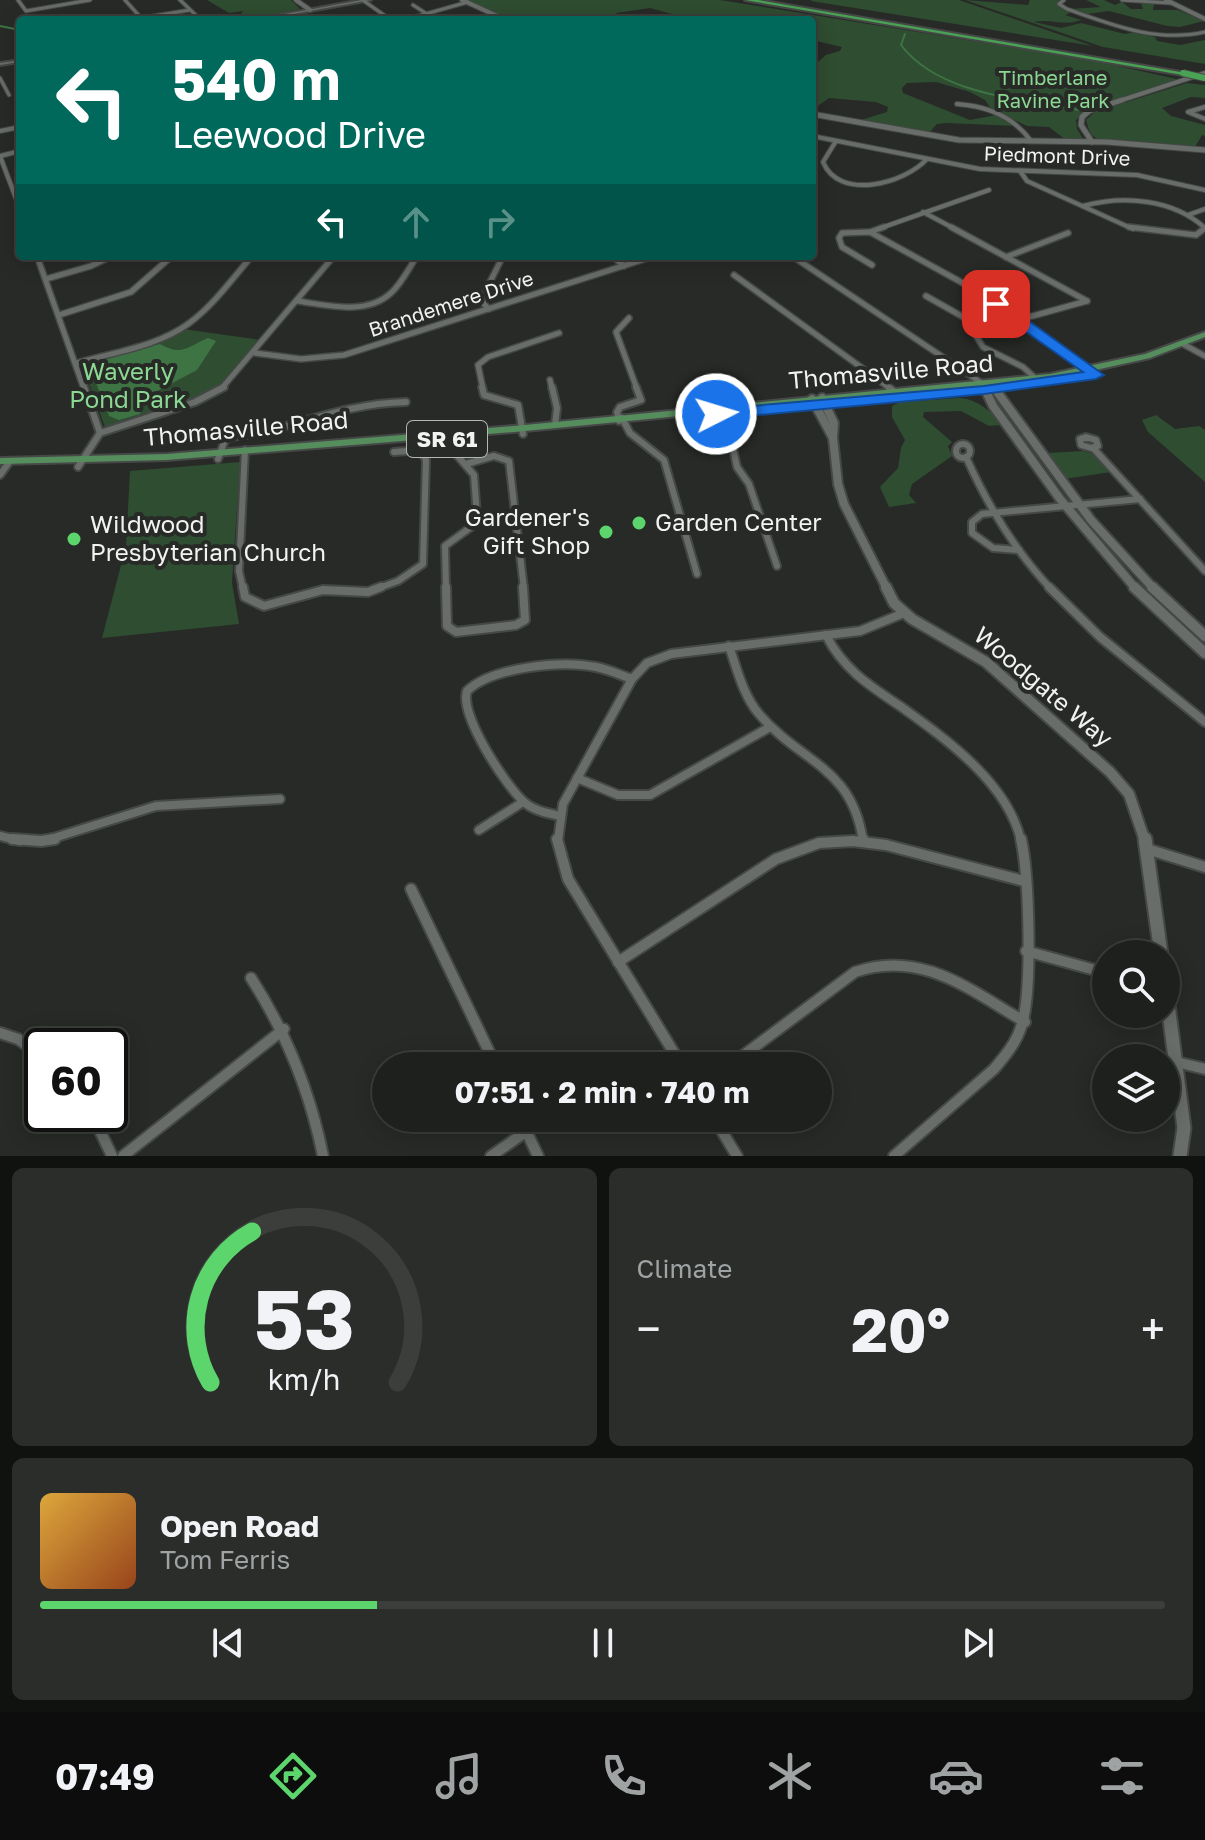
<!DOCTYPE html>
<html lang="en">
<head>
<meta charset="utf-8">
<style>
	body { margin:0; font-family:"Golos Text",sans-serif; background:#2a2d2a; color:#f1f3f6; height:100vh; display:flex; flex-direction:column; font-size:30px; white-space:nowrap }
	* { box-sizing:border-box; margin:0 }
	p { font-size:26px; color:#a0a3a4 }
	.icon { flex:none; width:44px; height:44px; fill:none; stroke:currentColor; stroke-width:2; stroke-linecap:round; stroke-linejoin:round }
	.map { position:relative; height:1156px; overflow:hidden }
	.details { display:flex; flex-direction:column; gap:12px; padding:12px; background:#101210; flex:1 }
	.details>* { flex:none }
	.banner { position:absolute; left:16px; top:16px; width:800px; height:244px; border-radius:8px; box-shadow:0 4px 20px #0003,0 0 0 2px #3b3e3b; background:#00695c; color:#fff; overflow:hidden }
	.controls { position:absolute; left:1092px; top:940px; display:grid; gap:16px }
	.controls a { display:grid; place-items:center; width:88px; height:88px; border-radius:50%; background:#1d201d; box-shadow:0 4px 20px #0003,0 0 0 2px #3b3e3b; font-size:40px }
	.speed { position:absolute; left:24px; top:1028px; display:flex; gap:16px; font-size:40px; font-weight:700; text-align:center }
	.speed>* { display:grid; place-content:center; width:104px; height:104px; border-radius:50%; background:#1d201d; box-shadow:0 4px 20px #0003,0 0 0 2px #3b3e3b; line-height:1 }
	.speed .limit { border:4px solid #111; border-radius:12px; background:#fff; color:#111 }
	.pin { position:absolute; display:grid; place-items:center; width:68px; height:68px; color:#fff; margin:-34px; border-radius:16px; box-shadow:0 4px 12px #0006 }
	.me { position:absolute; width:88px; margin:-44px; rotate:85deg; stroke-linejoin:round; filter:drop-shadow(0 0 6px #0008) }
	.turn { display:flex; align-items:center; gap:28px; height:168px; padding:0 24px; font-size:36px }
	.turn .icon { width:104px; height:104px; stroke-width:2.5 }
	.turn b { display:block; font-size:56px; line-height:68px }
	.lanes { display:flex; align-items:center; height:76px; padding:0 24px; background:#0003; justify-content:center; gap:40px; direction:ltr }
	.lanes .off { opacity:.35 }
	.big { font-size:60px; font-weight:700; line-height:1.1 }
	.details .tile { flex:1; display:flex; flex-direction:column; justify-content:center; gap:12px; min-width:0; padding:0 28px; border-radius:12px; background:#2a2d2a }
	.details .dial { align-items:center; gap:0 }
	.dial svg { height:208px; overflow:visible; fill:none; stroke:#3b3e3b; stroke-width:7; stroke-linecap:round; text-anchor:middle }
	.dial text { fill:#f1f3f6; stroke:none }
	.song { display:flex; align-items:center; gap:24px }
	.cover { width:96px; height:96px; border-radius:12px; background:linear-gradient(135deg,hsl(40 70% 55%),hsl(20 70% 35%)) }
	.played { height:8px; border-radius:4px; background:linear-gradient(90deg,#5cd56d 30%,#3b3e3b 30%) }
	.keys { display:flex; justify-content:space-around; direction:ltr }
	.heat { display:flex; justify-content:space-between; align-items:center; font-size:44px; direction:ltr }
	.details .tiles { flex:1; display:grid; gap:12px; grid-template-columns:1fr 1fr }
	.tile:last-child { grid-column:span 2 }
	.trip { position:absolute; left:372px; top:1052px; width:460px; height:80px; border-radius:40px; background:#1d201d; box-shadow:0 4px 20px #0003,0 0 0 2px #3b3e3b; font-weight:700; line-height:80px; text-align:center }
	.tabs { display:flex; height:128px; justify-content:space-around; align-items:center; background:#0c0d0c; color:#a0a3a4 }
	.tabs .icon { width:56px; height:56px }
	.tabs .selected { color:#5cd56d }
	.tabs b { font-size:36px; color:#f1f3f6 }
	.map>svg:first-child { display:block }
</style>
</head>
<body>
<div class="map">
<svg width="1205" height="1156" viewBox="0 0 1205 1156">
	<rect width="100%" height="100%" fill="#272a27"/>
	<g fill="#2f4d31">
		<path d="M207,0H291L300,9L252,19L240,16L243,11L229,13Z"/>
		<path d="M466,0H720L1091,60L1181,80L1086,110L1076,120L1077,129L1084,140H1066L1049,127L1027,126L991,109L985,100L970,92L936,82L907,83L902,88L903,93L970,120L996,115L1017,126L945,123L937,124L928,134L861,120L887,112L888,107L876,102L829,98L812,110V67L826,55L840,51L842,47L812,40V20H647L672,14L650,8L616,13L624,20H511Z"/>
		<path d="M959,0L1093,46L811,1L812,0Z"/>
		<path d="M965,0L1028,5L1030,0H1060L1057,5L1072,12L1065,15L1081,20C1063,27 1052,18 1034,22L1061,28L1081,23L1125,34L1134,32L1155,37L1157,41L1180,45L1205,40V64L1103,47Z"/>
		<path d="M1086,0H1104L1115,5L1122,2L1131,9H1143L1141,4H1154L1153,10H1178L1204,21L1180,27L1167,26L1109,11L1087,14L1069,9L1101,7Z"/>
		<path d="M1187,83L1205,85V98L1191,97L1162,108L1171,116L1205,125V136L1202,135L1195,147L1101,140C1090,137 1089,130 1086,120L1095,112Z"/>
		<path d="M183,329L261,340L225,384L205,396L105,427L82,365L86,361L151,343Z"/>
		<path d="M960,398C979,400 990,410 1001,425L989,426L961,411L924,412L923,417L952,442L948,446L952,456L912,484L909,495L916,503L889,507L880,487L898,468L901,448L905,440L892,417V406L900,402Z"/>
		<path d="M1156,415L1175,429L1199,426L1205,430V482L1148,432L1142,420Z"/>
		<path d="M1083,451L1093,454L1111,472L1064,479L1047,453Z"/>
		<path d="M240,462L232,583L239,624L102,638L126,546L130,471Z"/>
	</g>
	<path fill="#3e7343" d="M208,338L216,341L197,370L144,398L140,414L119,420L109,416L92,373C101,354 141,350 160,344C182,356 185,348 208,338Z"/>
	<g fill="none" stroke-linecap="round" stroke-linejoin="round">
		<g stroke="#3e7343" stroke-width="2">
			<path d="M0,26L20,30"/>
			<path d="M905,34L901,45C939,95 1021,99 1079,110"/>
		</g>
		<defs>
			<g id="minor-far5">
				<path d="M18,0L26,11L90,0"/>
				<path d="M125,0L142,19"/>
				<path d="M180,0L201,20"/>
				<path d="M1064,0L1059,4L1067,9C1113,25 1156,43 1205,32"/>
				<path d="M1122,0L1170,3"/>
				<path d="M364,1L391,20"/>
				<path d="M413,5L427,14"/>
				<path d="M141,18L190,10"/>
				<path d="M404,20L468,2"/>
				<path d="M0,78L9,95"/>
			</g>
			<g id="minor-far4">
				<path d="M957,104C987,106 1013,116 1031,141"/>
				<path d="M1205,107L1188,112L1205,119"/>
				<path d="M0,131L20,127"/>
				<path d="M812,136L980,169L1137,175L1205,190"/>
				<path d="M836,141L823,162C839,201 904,184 927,159"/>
				<path d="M20,151L0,156L20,209"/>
				<path d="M1020,171L1027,181L1133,229"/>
				<path d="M1083,206C1124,195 1173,199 1205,228"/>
				<path d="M923,212L955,229"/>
				<path d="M1188,215L1205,209"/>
				<path d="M878,229L989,190"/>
			</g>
			<g id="minor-far3">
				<path d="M951,227L1087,301"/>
				<path d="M1129,227L1196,235L1205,228"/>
				<path d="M870,232L884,227"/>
				<path d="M37,256L84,389"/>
				<path d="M612,256L624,266"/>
				<path d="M792,256L983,384"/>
				<path d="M1006,257L1068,233"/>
				<path d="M872,265L842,247L839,238L842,233L870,232L970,287L1096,375"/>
				<path d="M734,275L891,389"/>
				<path d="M46,279L91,266L112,256"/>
				<path d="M926,296L965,318L983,347L1023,367L1035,378"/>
				<path d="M297,301C327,305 366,316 391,293C402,283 409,268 417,256"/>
				<path d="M489,309L483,303V296L503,256"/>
				<path d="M59,315L131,292L172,256"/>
				<path d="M629,318L616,332L637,389"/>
				<path d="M1018,320L1087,301"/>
				<path d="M1183,344L1205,356"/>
				<path d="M255,353L301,359L344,355L654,256"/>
				<path d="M77,363C114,352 156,347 188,324C213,306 232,279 252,256"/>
				<path d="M550,380L552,389"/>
				<path d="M221,389L334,256"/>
				<path d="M483,389L478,365L488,357L559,333"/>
			</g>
			<g id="minor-far2">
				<path d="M84,387L100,433"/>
				<path d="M482,387L484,395L518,405L523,434"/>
				<path d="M552,387L557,408L555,425"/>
				<path d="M888,387L902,397"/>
				<path d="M715,408L732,444L737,467L749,484L777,566"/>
				<path d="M622,418L630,433L664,460L697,574"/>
				<path d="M619,421L617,412L620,407L641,400L636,387"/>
				<path d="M1086,437L1096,440L1098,446L1091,448L1081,445L1080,439Z"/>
				<circle cx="963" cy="451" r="7"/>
				<path d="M1094,449L1205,571"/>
				<path d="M966,457C988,506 1014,550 1051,589"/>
				<path d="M218,459L225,440C237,433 248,436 261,433C310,420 355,403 406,402"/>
				<path d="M466,464L494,456L509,461L524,589"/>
				<path d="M78,467L100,433L195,402L224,387"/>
				<path d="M0,475L10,461"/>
				<path d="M1019,550L993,548L972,533V522L982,514L1140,499"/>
				<path d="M243,589L239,571L245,450"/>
				<path d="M376,589L398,581L423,564L426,460L420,450L394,452"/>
				<path d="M446,589L445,546L471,527L477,517L474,475L455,453L453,439"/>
			</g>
			<g id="minor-far1">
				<path d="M243,587L245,597L264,606L323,590L368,592L381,587"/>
				<path d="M446,587L447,626L456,632L516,625L525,620L523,587"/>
				<path d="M1049,587L1100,637L1205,722"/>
				<path d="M826,635C843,669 870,686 900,706C946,739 1008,783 1021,841"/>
				<path d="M729,646C737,669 743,695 759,714C802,764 852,766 863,841"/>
				<path d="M577,778L618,795H650L770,727"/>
				<path d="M560,816C548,813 534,811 524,802C506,786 459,715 467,691C492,667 562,660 596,667C608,669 620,675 632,679"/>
				<path d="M479,830L523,802"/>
				<path d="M0,836L20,841"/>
				<path d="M44,841L156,806L280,799"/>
				<path d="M558,841L563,804L632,679L647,663L671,654L860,631L904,613"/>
			</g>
			<g id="minor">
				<path d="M12,839L41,841L55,839"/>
				<path d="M557,839L568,879L682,1066"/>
				<path d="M863,839V842"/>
				<path d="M1147,849L1205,867"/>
				<path d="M411,889L496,1066"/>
				<path d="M1026,951L1106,973"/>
				<path d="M618,962L776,859L819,843L853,841L886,845L1024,881"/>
				<path d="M251,978C287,1034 310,1091 323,1156"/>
				<path d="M0,1033L18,1039L42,1057"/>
				<path d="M1176,1062L1205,1069"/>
				<path d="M729,1066L855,972C921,949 970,990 1025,1022"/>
				<path d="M92,1114L112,1156"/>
				<path d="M520,1118L538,1156"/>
				<path d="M714,1118L737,1156"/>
				<path d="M123,1156L284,1029"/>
				<path d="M491,1156L527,1131"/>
				<path d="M894,1156L994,1069C1005,1056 1016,1043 1021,1027C1033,993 1029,875 1021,839"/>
			</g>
			<g id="tertiary-far5">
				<path d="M296,0L310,10"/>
				<path d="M462,0L506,20"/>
				<path d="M1166,0L1205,19"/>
				<path d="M1116,102L1205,73"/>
			</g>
			<g id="tertiary-far4">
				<path d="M812,114L959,140L1107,142L1205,150"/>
				<path d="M1092,142L1081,125L1082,117L1089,111L1122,100"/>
			</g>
			<g id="tertiary-far3">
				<path d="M983,384L984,389"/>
				<path d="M983,384L995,389"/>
			</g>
			<g id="tertiary-far2">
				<path d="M984,387L993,406L1060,499L1136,589"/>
				<path d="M990,387L995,389L1091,520L1154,589"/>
				<path d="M822,398L834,423L833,438"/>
				<path d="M812,399L833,438L838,484L844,504L887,589"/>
			</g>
			<g id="tertiary-far1">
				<path d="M886,587L894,603L912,619L986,662L1110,772L1129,794L1145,841"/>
				<path d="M1134,587L1205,653"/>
				<path d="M1152,587L1205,636"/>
			</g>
			<g id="tertiary">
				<path d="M1145,839L1161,954"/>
				<path d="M1166,989L1184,1128L1180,1156"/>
			</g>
			<g id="secondary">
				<path d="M362,0H371L260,20H251Z"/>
				<path d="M20,60V62L0,65V63Z"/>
			</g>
			<path id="primary" d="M1205,332V337L1150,358L1050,380L525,431L167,460L0,464V458L167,454L525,425L1050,374L1145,354Z"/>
			<path id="motorway" d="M745,0H758L1186,73L1183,75Z"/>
		</defs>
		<use href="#minor-far5" stroke="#454846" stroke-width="5"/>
		<use href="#minor-far4" stroke="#454846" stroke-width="6"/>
		<use href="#minor-far3" stroke="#454846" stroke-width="8"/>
		<use href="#minor-far2" stroke="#454846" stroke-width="10"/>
		<use href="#minor-far1" stroke="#454846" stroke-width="12"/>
		<use href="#minor" stroke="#454846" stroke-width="14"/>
		<use href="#tertiary-far5" stroke="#454846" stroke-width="6"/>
		<use href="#tertiary-far4" stroke="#454846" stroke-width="7"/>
		<use href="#tertiary-far3" stroke="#454846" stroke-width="9"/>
		<use href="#tertiary-far2" stroke="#454846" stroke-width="12"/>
		<use href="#tertiary-far1" stroke="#454846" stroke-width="14"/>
		<use href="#tertiary" stroke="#454846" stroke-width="17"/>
		<use href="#secondary" stroke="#454846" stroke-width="4"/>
		<use href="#primary" stroke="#454846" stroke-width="4"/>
		<use href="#motorway" stroke="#454846" stroke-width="4"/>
		<use href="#minor-far5" stroke="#696d6a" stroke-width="3"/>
		<use href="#minor-far4" stroke="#696d6a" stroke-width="4"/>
		<use href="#minor-far3" stroke="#696d6a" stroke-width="5"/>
		<use href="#minor-far2" stroke="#696d6a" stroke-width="6"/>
		<use href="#minor-far1" stroke="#696d6a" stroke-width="8"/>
		<use href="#minor" stroke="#696d6a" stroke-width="10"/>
		<use href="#tertiary-far5" stroke="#696d6a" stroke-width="4"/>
		<use href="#tertiary-far4" stroke="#696d6a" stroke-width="5"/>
		<use href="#tertiary-far3" stroke="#696d6a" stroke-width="6"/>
		<use href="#tertiary-far2" stroke="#696d6a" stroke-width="8"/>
		<use href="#tertiary-far1" stroke="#696d6a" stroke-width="10"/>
		<use href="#tertiary" stroke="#696d6a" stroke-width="13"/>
		<use href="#secondary" fill="#696d6a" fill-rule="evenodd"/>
		<use href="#primary" fill="#568d5d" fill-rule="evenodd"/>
		<use href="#motorway" fill="#4aa255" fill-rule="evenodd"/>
		<defs>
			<path id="motorway-bridge" d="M1183,73L1205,78"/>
		</defs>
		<use href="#motorway-bridge" stroke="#454846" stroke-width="8" stroke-linecap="butt"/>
		<use href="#motorway-bridge" stroke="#4aa255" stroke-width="6"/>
	</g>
	<path fill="#1a73e8" stroke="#114b97" stroke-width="2" d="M991,301H1001L1104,375L1096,379L984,394L716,419L709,414L716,409L984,386L1083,372L991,307Z"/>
	<g fill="#5cd56d" stroke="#272a27" stroke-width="3">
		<circle cx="639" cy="523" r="8"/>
		<circle cx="606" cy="532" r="8"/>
		<circle cx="74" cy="539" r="8"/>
	</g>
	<g text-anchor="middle" stroke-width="8" stroke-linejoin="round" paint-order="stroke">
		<g font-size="20" fill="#8cd892" stroke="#272a27">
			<text x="1053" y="85">Timberlane<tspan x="1053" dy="23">Ravine Park</tspan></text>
		</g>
		<g font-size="20" fill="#f1f3f1" stroke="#272a27">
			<text transform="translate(1057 156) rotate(2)" y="7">Piedmont Drive</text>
			<text transform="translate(451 304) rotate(-18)" y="7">Brandemere Drive</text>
		</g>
		<rect fill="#272a27" stroke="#b4b7b4" stroke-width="2" x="407" y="421" width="80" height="36" rx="6"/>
		<g font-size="22" font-weight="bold" fill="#f1f3f1">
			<text x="447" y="447">SR 61</text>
		</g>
		<g font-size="24" fill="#8cd892" stroke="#272a27">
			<text x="128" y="380">Waverly<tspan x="128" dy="28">Pond Park</tspan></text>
		</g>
		<g font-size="24" fill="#f1f3f1" stroke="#272a27">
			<text transform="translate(891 372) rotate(-5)" y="8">Thomasville Road</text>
			<text transform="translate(246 429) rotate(-5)" y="8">Thomasville Road</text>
			<text transform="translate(1043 687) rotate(40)" y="8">Woodgate Way</text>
		</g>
		<g font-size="24" fill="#f1f3f1" stroke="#272a27" text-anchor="start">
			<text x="590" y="526" text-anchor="end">Gardener's<tspan x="590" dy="28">Gift Shop</tspan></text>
			<text x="655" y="531">Garden Center</text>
			<text x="90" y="533">Wildwood<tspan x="90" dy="28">Presbyterian Church</tspan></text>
		</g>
	</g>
</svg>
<div class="controls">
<a><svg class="icon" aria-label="search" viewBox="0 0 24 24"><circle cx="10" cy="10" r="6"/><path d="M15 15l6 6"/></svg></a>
<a><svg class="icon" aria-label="layers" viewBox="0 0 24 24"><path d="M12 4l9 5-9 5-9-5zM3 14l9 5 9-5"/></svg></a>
</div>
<div class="speed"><div class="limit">60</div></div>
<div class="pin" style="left:996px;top:304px;background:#d93025"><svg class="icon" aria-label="arrive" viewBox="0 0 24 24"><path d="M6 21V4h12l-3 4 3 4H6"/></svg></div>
<svg class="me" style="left:716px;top:414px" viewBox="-20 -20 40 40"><circle r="17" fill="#1a73e8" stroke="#fff" stroke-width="3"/><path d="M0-11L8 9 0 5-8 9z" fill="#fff"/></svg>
<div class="trip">07:51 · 2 min · 740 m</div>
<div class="banner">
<div class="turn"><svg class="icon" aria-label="left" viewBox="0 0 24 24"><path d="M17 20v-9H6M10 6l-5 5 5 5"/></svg><div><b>540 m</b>Leewood Drive</div></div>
<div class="lanes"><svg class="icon" aria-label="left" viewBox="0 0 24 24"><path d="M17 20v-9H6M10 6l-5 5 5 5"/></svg><svg class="icon off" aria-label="ahead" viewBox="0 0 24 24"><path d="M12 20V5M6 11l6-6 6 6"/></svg><svg class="icon off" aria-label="right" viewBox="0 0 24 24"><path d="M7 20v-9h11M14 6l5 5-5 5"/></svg></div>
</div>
</div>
<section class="details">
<div class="tiles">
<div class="tile dial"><svg viewBox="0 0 100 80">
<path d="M14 69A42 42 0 1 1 86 69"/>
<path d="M14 69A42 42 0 0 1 30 11" stroke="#5cd56d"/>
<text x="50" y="56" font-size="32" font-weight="700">53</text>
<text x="50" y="72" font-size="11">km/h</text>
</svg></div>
<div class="tile"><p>Climate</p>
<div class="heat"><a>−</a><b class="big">20°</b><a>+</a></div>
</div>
<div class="tile">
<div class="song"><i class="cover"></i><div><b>Open Road</b><p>Tom Ferris</p></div></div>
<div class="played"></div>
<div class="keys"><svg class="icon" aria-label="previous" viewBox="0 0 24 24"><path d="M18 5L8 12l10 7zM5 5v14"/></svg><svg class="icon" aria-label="pause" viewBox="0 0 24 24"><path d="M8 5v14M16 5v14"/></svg><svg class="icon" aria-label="next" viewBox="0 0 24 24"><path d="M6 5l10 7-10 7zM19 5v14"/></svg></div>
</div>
</div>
</section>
<nav class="tabs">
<b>07:49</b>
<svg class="icon selected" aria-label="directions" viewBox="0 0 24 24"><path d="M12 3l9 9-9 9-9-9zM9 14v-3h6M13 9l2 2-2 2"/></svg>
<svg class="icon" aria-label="music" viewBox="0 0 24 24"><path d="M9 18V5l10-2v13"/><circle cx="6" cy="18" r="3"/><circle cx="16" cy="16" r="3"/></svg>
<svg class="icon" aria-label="phone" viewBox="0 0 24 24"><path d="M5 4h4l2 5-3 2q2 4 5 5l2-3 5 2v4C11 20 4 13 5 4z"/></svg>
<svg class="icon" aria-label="climate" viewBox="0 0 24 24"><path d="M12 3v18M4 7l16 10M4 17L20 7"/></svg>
<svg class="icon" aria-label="car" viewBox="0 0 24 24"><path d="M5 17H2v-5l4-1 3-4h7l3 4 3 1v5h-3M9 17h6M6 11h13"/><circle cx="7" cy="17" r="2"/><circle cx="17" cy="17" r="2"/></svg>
<svg class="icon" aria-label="filters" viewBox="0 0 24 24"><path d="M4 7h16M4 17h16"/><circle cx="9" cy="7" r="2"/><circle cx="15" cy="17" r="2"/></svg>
</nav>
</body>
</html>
